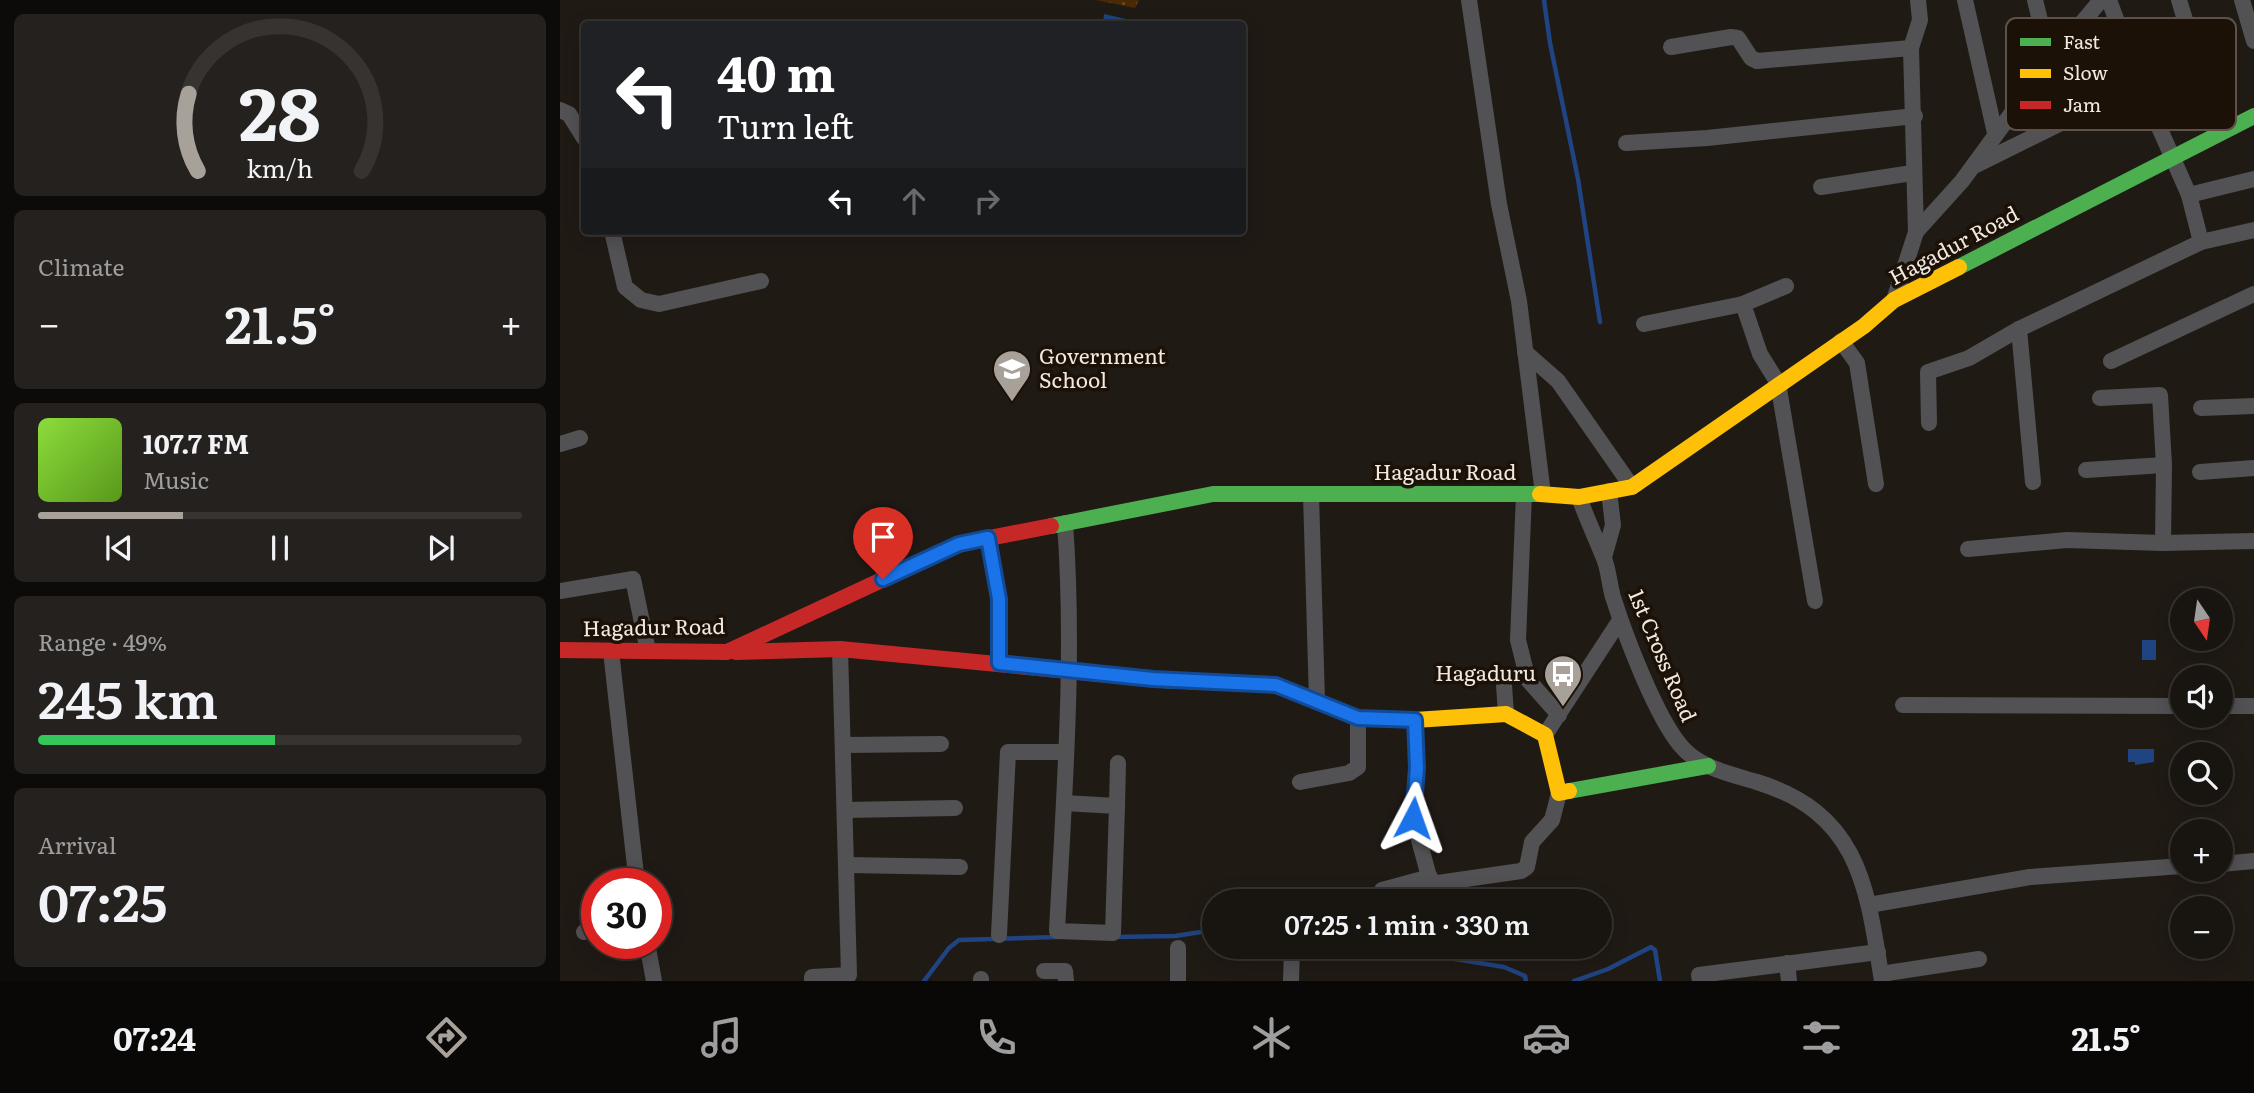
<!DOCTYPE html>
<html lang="en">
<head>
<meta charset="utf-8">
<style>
	body { margin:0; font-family:Literata,serif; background:#25211e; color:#f1f3f6; height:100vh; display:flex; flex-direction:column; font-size:26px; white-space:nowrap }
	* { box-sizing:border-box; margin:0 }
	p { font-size:23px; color:#9f9e9f }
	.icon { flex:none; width:38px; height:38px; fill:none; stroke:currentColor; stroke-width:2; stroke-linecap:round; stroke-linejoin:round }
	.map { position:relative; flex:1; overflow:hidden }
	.details { display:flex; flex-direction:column; gap:14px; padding:14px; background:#0d0b09; width:560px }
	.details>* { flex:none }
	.hud { position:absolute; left:21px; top:21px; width:665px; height:214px; border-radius:7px; box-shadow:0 4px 18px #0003,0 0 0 2px #363330; background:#202124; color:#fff; overflow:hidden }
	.needle { width:46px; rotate:167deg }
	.tools { position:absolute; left:1610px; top:588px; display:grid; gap:14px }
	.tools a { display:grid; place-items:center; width:63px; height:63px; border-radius:50%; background:#181410; box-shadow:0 4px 18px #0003,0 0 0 2px #363330; font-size:35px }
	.speed { position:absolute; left:21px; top:868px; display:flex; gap:14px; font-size:35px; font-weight:700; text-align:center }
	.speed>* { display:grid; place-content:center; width:91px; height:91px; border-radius:50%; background:#181410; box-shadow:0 4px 18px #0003,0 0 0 2px #363330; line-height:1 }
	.speed .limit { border:10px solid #d22; background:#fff; color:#111 }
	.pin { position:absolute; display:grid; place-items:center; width:60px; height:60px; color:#fff; margin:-72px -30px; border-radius:50% 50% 50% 0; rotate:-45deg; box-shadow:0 0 7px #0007 }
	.pin .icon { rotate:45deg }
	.me { position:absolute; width:77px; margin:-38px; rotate:4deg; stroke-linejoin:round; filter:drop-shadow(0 0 5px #0008) }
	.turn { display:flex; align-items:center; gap:24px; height:147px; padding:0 21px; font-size:32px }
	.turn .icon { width:91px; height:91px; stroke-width:2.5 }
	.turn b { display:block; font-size:49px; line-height:60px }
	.lanes { display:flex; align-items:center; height:66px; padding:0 21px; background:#0003; justify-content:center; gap:35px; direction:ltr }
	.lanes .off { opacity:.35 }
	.big { font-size:52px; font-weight:600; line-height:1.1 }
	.details .widget { flex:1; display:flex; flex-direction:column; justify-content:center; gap:10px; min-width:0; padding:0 24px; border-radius:10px; background:#25211e }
	.details .dial { align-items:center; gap:0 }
	.dial svg { height:182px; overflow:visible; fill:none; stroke:#363330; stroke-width:7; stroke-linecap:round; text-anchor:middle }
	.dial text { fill:#f1f3f6; stroke:none }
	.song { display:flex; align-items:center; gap:21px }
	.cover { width:84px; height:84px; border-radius:10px; background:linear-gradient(135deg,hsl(90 70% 55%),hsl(90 70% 35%)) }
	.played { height:7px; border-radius:4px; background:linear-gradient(90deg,#a8a19a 30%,#363330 30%) }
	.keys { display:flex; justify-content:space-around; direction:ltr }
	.heat { display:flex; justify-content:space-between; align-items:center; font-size:38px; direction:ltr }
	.charge { height:10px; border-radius:5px; background:linear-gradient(90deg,#34c759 49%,#363330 0) }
	.trip { position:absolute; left:642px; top:889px; width:410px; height:70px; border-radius:35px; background:#181410; box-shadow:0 4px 18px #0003,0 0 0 2px #363330; font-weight:600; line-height:70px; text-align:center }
	.menu { display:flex; height:112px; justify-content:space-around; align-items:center; background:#0a0806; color:#9f9e9f }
	.menu .icon { width:49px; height:49px }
	.menu .active { color:#a8a19a }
	.menu b { font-size:32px; color:#f1f3f6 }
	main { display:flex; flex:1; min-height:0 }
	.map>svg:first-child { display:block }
</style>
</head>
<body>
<main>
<section class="details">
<div class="widget dial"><svg viewBox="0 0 100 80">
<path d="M14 69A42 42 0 1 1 86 69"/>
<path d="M14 69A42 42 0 0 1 10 35" stroke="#a8a19a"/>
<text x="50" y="56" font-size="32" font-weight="700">28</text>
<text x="50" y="72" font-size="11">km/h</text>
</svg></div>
<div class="widget"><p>Climate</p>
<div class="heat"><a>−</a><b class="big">21.5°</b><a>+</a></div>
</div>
<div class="widget">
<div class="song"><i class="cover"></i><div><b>107.7 FM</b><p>Music</p></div></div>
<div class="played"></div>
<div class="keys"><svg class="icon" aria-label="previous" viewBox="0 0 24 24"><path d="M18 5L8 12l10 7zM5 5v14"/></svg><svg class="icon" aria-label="pause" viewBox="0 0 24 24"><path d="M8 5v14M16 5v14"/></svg><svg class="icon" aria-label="next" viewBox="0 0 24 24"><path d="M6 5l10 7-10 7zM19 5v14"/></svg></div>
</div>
<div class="widget"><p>Range · 49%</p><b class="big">245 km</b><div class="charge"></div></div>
<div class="widget"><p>Arrival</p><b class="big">07:25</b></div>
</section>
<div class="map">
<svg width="1694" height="981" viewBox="0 0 1694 981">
	<defs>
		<pattern id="green-dots" width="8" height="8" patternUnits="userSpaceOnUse" patternTransform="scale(1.75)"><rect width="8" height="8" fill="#4a2a05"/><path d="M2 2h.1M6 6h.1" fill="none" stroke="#654929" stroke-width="1.8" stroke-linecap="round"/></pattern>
	</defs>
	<rect width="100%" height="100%" fill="#201a15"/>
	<path fill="url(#green-dots)" d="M536,0H579L575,8Z"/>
	<g fill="#204481">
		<path d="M544,14L566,19L568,24H543Z"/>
		<rect x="1582" y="640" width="14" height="20"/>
		<path d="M1568,749H1594V762L1575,765V762H1568Z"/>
	</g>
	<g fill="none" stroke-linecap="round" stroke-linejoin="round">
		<g stroke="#204481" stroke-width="4.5">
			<path d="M984,0L990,43L1018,179L1040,322"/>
			<path d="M721,901C753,889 778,886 810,901"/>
			<path d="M554,937L615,936L654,930"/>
			<path d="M875,947L895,959L944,967L965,976L966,981"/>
			<path d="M364,981L389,948L399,940L497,937"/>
			<path d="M1014,981L1048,969L1091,947L1095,950L1100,981"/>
		</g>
		<g stroke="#525254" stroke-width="16">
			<path d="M909,0L939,204L959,301L983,494"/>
			<path d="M1405,0L1435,133"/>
			<path d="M1475,0L1490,61"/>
			<path d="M1549,0L1580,84L1629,195L1641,242"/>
			<path d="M1619,0L1659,132"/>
			<path d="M1682,0L1694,41"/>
			<path d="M1111,47L1171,37L1178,38L1191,58L1197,61L1351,48L1356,232"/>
			<path d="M1351,48L1360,20L1358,0"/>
			<path d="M0,110L9,114L24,138"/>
			<path d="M1066,143L1147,138L1355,116"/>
			<path d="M1416,165L1580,84"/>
			<path d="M1261,187L1352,173"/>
			<path d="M1629,195L1694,179"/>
			<path d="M52,231L65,287L81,300L99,304L201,281"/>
			<path d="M1334,300L1356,232L1402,181L1490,61L1541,0"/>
			<path d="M1183,304L1226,286"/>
			<path d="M1084,324L1183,304L1200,354L1218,383L1255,601"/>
			<path d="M1459,329L1473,482"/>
			<path d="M1281,341L1297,363L1316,484"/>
			<path d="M965,352L998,381L1072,487"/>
			<path d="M1551,361L1694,294"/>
			<path d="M1540,398L1600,395L1604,465L1603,543"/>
			<path d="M1641,408L1694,406"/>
			<path d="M1369,423L1368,372L1409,358L1459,329L1641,242L1694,230"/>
			<path d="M0,444L20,438"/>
			<path d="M1526,470L1604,465"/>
			<path d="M1640,472L1694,468"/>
			<path d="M751,494L757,701"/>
			<path d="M964,494L958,640L968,680L999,715"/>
			<path d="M1019,497C1026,517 1035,536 1043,556C1049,569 1049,584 1053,597C1065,635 1096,717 1121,746C1139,768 1171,774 1197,782C1300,814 1307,887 1322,981"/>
			<path d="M428,538L439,599V663"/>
			<path d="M1408,549L1507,540L1603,543L1694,541"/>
			<path d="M1044,557L1053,525L1049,491"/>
			<path d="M0,591L73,579L88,651"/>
			<path d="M51,651L77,884"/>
			<path d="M944,685L946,714"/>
			<path d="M1343,705L1622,706"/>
			<path d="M1661,706H1694"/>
			<path d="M855,720L857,768L853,818L871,884L961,871L967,867L972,842L992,820L999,793"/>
			<path d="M985,735L1060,620"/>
			<path d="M283,745L381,744"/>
			<path d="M740,782L789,773L798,767V718"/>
			<path d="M504,803L557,806L553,933L497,931C504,795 515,659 505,523"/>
			<path d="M557,806L558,763"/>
			<path d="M285,810L395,808"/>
			<path d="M1661,864L1694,861"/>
			<path d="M286,865L400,867"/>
			<path d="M822,890L870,877"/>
			<path d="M1309,905L1470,877L1622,866"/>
			<path d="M24,932L37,929"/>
			<path d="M439,935L448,752H505"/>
			<path d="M87,943L94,981"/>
			<path d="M618,948V981"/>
			<path d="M1227,963L1229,981"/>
			<path d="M484,971H505L506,981"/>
			<path d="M1321,974L1419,959"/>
			<path d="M252,981V977L289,975L280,649"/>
			<path d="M421,981V979"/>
			<path d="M731,981L732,947"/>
			<path d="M1140,981L1139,975L1318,952"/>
		</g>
		<g stroke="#4caf50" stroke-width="16">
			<path d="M1399,267L1694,116"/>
			<path d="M491,526L653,494H980"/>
			<path d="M1009,791L1148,766"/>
		</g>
		<g stroke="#ffc107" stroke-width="16">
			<path d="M980,494L1019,497L1072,487L1304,326L1334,300L1399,267"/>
			<path d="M603,680L716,685L798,718L855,720L946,714L985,735L999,793L1009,791"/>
		</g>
		<g stroke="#c62828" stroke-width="16">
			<path d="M0,650L167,652L399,544L491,526"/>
			<path d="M176,652L280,649L603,680"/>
		</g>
	</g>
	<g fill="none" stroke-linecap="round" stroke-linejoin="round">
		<defs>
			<path id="route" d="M323,579L399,544L428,538L439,599V663L593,679L716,685L798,718L855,720L857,768L853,818"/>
		</defs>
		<use href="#route" stroke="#114b97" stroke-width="18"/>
		<use href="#route" stroke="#1a73e8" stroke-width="12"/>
	</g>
	<defs>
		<symbol id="school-pin" viewBox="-11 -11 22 30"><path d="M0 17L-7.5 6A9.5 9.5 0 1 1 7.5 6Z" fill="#a8a19a" stroke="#1c1107"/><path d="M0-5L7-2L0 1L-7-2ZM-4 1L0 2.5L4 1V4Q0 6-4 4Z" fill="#fff"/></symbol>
		<symbol id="bus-pin" viewBox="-11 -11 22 30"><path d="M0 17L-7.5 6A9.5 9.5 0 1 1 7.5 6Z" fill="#a8a19a" stroke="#1c1107"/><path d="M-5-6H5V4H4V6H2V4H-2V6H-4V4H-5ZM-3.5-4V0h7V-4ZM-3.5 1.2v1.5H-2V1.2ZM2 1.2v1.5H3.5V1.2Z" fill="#fff"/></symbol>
	</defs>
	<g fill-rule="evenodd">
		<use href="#school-pin" x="430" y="347" width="44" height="60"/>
		<use href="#bus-pin" x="981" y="652" width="44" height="60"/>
	</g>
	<g text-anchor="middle" stroke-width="7" stroke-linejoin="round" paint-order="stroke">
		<g font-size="21" fill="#f1e9e2" stroke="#1c1107">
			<text transform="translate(1394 246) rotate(-28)" y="7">Hagadur Road</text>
			<text x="885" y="480">Hagadur Road</text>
			<text transform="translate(94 628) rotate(-1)" y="7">Hagadur Road</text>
			<text transform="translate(1102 656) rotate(67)" y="7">1st Cross Road</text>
		</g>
		<g font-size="21" fill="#f1e9e2" stroke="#1c1107" text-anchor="start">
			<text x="479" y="364">Government<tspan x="479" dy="24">School</tspan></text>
			<text x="976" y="681" text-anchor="end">Hagaduru</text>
		</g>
	</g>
	<rect x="1446" y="18" width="230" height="112" rx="10" fill="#1c1107" stroke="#5c5249" stroke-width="2"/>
	<rect x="1460" y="38" width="31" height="8" fill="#4caf50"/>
	<rect x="1460" y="69" width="31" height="9" fill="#ffc107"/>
	<rect x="1460" y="101" width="31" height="8" fill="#c62828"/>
	<g font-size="19" fill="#f1e9e2">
		<text x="1503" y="49">Fast</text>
		<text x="1503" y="80">Slow</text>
		<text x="1503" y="112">Jam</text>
	</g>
</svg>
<div class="tools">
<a><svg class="needle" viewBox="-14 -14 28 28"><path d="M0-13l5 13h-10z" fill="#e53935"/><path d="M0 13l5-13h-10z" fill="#9f9e9f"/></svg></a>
<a><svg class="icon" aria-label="sound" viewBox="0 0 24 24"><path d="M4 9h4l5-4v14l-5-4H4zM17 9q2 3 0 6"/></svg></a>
<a><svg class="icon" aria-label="search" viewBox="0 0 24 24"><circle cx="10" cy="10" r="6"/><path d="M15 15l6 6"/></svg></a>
<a>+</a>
<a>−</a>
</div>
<div class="speed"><div class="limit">30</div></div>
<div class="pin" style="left:323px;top:579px;background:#d93025"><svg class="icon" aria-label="arrive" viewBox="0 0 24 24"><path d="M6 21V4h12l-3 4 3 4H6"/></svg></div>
<svg class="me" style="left:853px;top:818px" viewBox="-20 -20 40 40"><path d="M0-17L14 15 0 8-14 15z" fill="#1a73e8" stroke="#fff" stroke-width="4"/></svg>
<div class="trip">07:25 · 1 min · 330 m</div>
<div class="hud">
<div class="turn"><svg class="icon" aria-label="left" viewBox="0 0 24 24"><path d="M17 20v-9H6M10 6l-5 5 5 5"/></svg><div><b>40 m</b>Turn left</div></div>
<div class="lanes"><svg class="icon" aria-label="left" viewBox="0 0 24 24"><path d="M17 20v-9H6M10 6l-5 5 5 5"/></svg><svg class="icon off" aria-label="ahead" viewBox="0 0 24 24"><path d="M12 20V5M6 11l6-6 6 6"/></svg><svg class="icon off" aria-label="right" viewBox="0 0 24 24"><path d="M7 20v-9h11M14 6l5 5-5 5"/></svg></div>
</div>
</div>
</main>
<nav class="menu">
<b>07:24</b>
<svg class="icon active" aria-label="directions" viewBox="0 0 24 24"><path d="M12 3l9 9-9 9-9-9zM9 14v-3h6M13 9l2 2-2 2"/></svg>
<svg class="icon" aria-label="music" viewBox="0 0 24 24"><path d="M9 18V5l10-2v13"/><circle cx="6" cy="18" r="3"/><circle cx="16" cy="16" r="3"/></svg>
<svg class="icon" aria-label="phone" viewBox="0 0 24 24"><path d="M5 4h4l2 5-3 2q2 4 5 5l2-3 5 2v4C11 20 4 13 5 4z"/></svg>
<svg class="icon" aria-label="climate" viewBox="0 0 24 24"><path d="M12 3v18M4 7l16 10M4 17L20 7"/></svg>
<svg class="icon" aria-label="car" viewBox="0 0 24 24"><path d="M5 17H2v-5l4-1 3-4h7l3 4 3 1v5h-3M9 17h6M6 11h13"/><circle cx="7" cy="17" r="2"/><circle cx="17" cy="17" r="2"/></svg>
<svg class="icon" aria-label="filters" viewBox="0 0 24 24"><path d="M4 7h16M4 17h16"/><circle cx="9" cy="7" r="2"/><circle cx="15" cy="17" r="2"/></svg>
<b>21.5°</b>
</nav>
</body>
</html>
